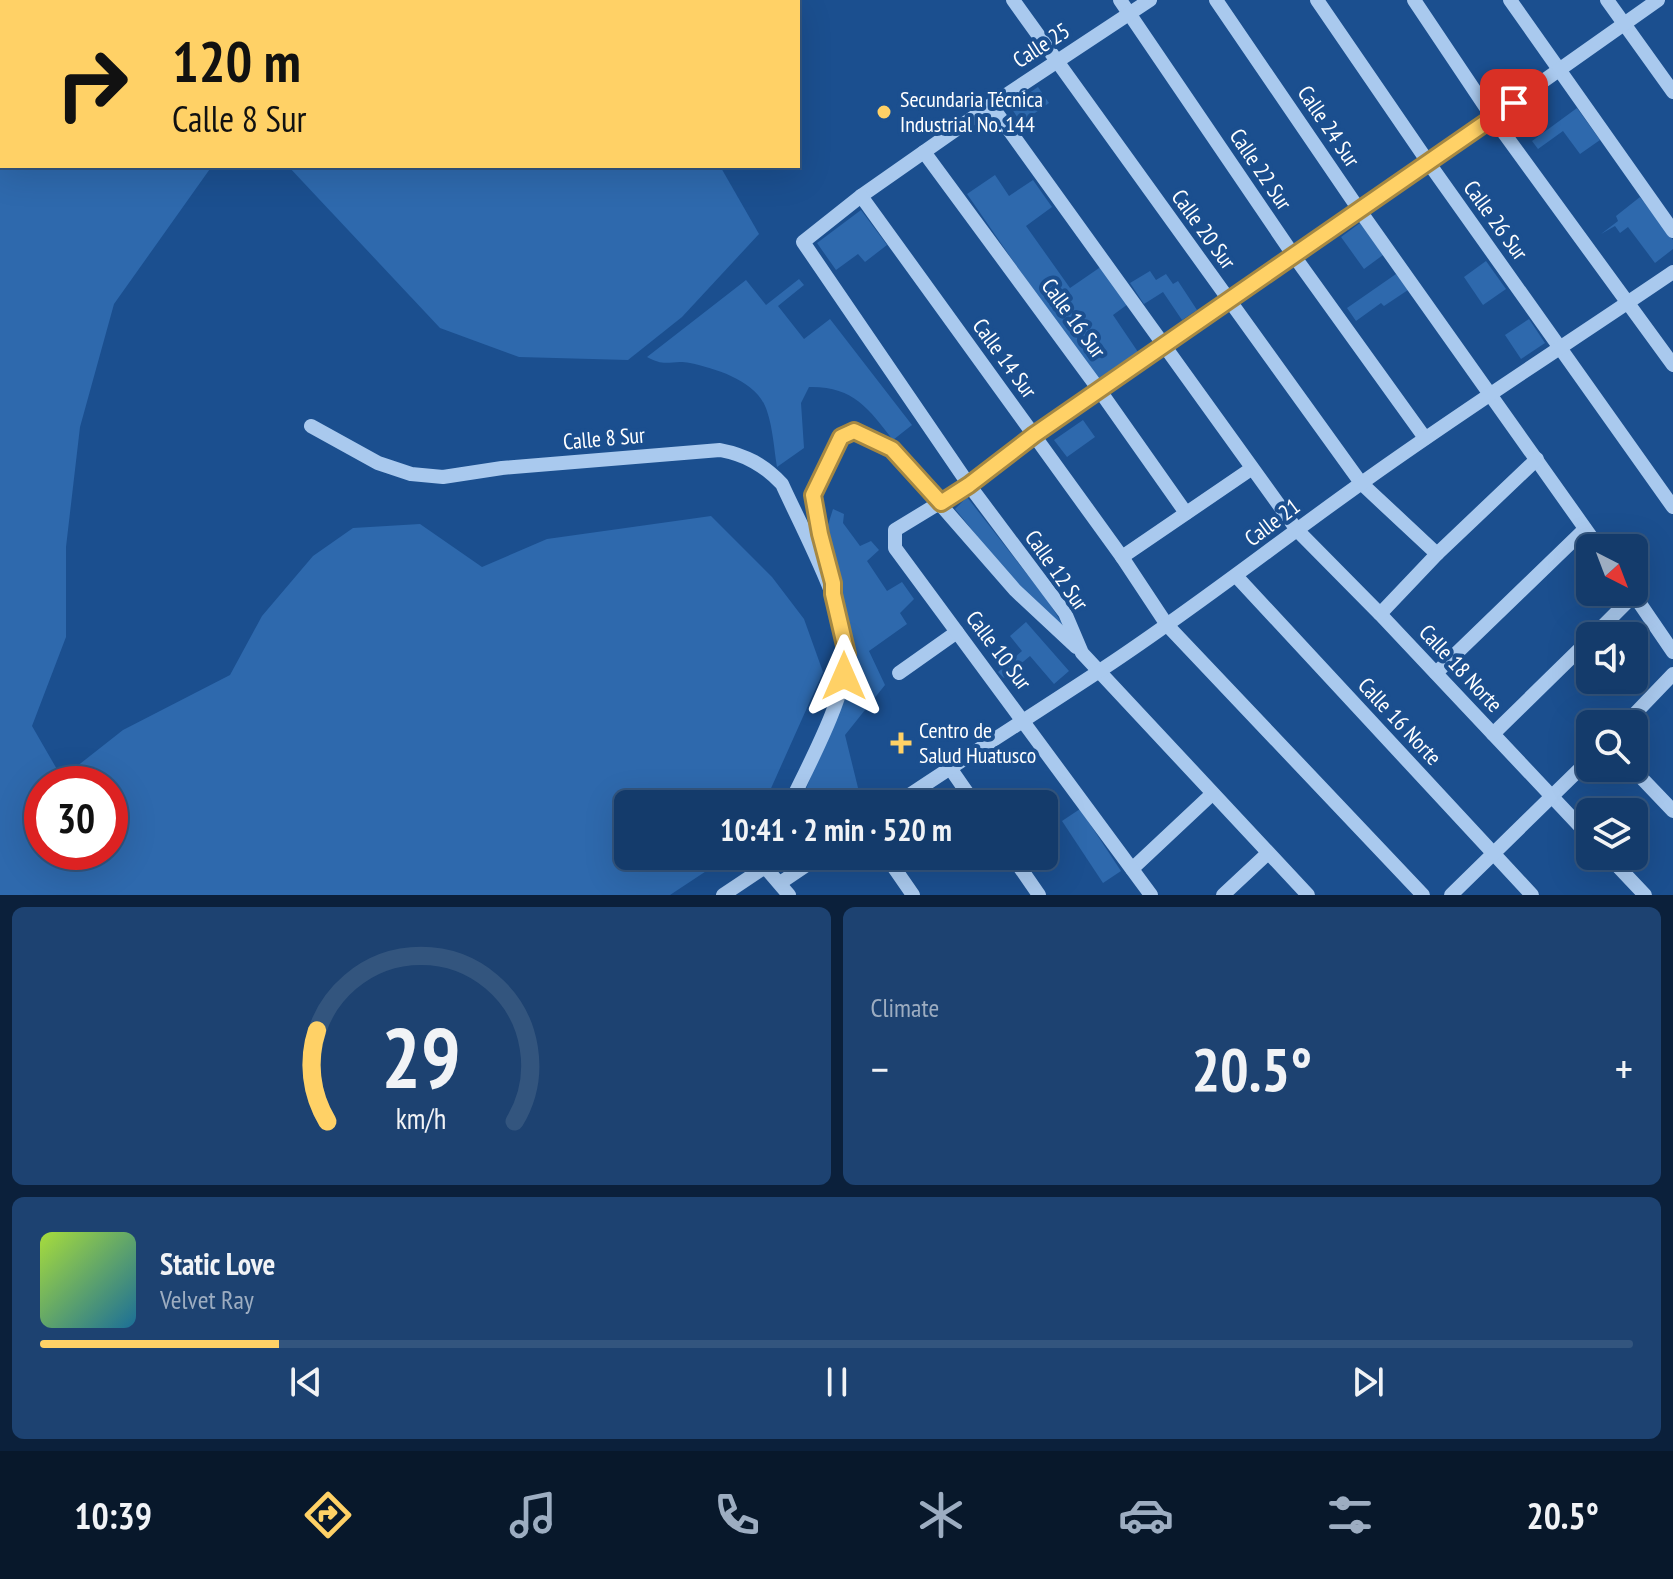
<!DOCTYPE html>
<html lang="en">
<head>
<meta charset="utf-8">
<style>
	body { margin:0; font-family:"PT Sans Narrow",sans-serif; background:#1d4271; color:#f1f3f6; height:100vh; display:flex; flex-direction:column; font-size:30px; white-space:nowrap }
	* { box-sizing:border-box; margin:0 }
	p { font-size:26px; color:#9dadc1 }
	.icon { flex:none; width:44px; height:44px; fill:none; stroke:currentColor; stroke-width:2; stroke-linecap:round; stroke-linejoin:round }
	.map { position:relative; height:895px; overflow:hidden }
	.panel { display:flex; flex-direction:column; gap:12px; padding:12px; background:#0b203b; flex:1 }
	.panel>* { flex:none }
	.banner { position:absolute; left:0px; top:0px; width:800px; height:168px; box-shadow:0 8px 32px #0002,0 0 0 2px #33557e; background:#ffd166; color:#111; overflow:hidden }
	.needle { width:52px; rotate:138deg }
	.fabs { position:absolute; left:1576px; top:534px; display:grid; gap:16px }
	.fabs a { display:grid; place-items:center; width:72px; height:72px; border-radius:12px; background:#143b6b; box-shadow:0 8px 32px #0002,0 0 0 2px #33557e; font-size:40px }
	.speed { position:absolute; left:24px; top:766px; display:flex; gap:16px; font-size:40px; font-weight:700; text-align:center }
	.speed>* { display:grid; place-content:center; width:104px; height:104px; border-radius:50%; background:#143b6b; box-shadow:0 8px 32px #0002,0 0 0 2px #33557e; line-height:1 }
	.speed .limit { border:12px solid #d22; background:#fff; color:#111 }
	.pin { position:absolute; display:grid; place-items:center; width:68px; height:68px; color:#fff; margin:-34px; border-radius:16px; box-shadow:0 4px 12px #0006 }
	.me { position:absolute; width:88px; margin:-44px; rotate:0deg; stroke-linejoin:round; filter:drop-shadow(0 0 6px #0008) }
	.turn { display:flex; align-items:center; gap:28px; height:168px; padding:0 40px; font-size:36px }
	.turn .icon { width:104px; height:104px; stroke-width:2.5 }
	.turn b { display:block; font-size:56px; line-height:68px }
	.big { font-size:60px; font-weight:700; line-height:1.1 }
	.panel .widget { flex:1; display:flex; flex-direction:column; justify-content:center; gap:12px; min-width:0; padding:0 28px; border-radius:12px; background:#1d4271 }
	.panel .dial { align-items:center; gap:0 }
	.dial svg { height:208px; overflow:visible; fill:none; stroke:#33557e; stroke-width:7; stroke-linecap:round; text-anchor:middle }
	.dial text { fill:#f1f3f6; stroke:none }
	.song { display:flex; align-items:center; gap:24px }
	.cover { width:96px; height:96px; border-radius:12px; background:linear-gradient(135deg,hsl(80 70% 55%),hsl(200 70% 35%)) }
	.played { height:8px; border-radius:4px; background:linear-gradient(90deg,#ffd166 15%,#33557e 15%) }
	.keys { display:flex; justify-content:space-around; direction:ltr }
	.heat { display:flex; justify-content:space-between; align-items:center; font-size:44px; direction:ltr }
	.panel .tiles { flex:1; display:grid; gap:12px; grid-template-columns:1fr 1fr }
	.widget:last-child { grid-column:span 2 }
	.trip { position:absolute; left:614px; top:790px; width:444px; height:80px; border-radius:12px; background:#143b6b; box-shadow:0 8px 32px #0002,0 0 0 2px #33557e; font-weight:700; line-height:80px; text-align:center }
	.tab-bar { display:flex; height:128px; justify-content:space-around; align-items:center; background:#08182b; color:#9dadc1 }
	.tab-bar .icon { width:56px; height:56px }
	.tab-bar .on { color:#ffd166 }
	.tab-bar b { font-size:36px; color:#f1f3f6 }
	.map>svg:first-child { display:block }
</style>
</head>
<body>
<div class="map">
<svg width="1673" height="895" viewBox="0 0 1673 895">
	<rect width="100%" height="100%" fill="#1b4f8f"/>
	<g fill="#2e69ad" fill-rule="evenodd">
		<path d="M0,0L95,2H2V166H212L114,304L80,427L66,547V637L32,726L62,778L123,730L230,675L262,616L313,556L353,528L420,524L482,567L547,539L711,516L772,577L804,619L823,672L764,804H628V856H729L670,895H0ZM42,784H110V852H42Z"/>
		<path d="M127,0H660L129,2Z"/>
		<path d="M1038,87L1049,103L1021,123L1010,106Z"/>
		<path d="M1577,108L1600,140L1580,154L1563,131L1538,149L1532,141Z"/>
		<path d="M288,166H720L759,234L682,317L628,360L519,357L440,328Z"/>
		<path d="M995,175L1009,196L1033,180L1052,207L1026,226L1070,288L1102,266L1128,304L1113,315L1138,352L1096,381L967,194Z"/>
		<path d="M1640,197L1673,240V249L1655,263L1628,227L1620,233L1615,226L1601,234L1618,221L1616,216Z"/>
		<path d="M861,210L887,245L865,262L858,254L836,270L817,243Z"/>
		<path d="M1360,223L1383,255L1364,269L1341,237Z"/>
		<path d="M1486,261L1506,289L1483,305L1464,277Z"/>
		<path d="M1150,271L1156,280L1166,274L1173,284L1178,281L1197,310L1182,320L1163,292L1144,304L1130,283Z"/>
		<path d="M1396,274L1408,290L1384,306L1381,303L1356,321L1347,308Z"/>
		<path d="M799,279L804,285L778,306L804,339L830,319L912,425L893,440C868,408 853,386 809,387L801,403L804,448L777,467C774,449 773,429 767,411C758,381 717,369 690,363C672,359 666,368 647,357L746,280L766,305Z"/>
		<path d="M1529,319L1545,343L1521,359L1505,335Z"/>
		<path d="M1083,420L1095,437L1067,457L1054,440Z"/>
		<path d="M967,497L1048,601L1063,625C1019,597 988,548 955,509Z"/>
		<path d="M833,509L844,514L843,523L860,546L871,541L879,550L867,561L887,591L902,582L914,599L900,613L907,624L869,651L885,685L845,735L862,804H800L850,679L855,655L827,528Z"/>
		<path d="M1026,622L1069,671L1054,684L1030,656L1004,678L998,672L1022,651L1010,636Z"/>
		<path d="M1080,809L1121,871L1103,883L1062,821Z"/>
	</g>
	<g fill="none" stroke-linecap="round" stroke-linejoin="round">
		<g stroke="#a9c9ee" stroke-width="14">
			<path d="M1013,0L1361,483L1437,554"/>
			<path d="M1120,0L1294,256L1425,438"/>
			<path d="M1150,0L991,105L861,196L803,242L969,485L1065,613L1082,653L1308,895"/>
			<path d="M1216,0L1360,211L1599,548"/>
			<path d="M1317,0L1428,162L1673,507"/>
			<path d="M1414,0L1493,118L1673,365"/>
			<path d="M1510,0L1673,231"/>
			<path d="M1607,0L1673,92"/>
			<path d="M991,105L1297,530L1380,614L1590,837"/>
			<path d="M924,152L1100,391L1186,513"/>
			<path d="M861,196L1122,557L1167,625L1423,895"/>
			<path d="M311,426L378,463L411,474L443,477L502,468L720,450C746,455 764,465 782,484C800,524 849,615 847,656C846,696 808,766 790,804"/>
			<path d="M1122,557L1251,469"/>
			<path d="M1237,577L1532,895"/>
			<path d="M832,580L820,534L813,495L841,437L854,431L892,449L1015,590L1076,647"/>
			<path d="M1632,592L1673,652"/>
			<path d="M1380,614L1437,554L1537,459"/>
			<path d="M1593,636L1634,595"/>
			<path d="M899,673L957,632"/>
			<path d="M1436,673L1585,529"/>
			<path d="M1625,724L1673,674"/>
			<path d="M1493,734L1590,639"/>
			<path d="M950,768L975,804"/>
			<path d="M1632,768L1673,811"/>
			<path d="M896,804C963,759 1031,716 1098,672C1190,612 1274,545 1363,482C1465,409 1570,342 1673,272"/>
			<path d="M886,856L913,895"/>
			<path d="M1012,856L1039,895"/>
			<path d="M1608,856L1645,895"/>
			<path d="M765,867L789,895"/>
			<path d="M1132,869L1212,794"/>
			<path d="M780,883L820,856"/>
			<path d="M723,895L765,867"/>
			<path d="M1151,895L895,548V530L969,485L1034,435L1229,303L1658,0"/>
			<path d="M1223,895L1268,853"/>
			<path d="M1451,895L1590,759"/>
		</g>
	</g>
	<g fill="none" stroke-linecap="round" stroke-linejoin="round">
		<defs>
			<path id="route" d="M844,676L847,654L833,594V583L820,534L813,495L841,437L854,431L892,449L941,503L969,485L1034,435L1514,103"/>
		</defs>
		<use href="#route" stroke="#a68842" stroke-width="20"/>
		<use href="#route" stroke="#ffd166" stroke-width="14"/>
	</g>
	<g fill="#ffd166" stroke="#1b4f8f" stroke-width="3">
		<circle cx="884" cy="112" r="8"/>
		<path d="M897 731h8v8h8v8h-8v8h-8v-8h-8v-8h8z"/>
	</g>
	<g text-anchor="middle" stroke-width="8" stroke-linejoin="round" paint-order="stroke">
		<g font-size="22" fill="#fff" stroke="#1b4f8f">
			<text transform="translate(1041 45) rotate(-33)" y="8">Calle 25</text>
			<text transform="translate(1329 126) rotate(56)" y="8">Calle 24 Sur</text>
			<text transform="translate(1261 169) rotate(56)" y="8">Calle 22 Sur</text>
			<text transform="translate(1496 220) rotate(54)" y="8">Calle 26 Sur</text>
			<text transform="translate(1204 229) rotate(54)" y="8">Calle 20 Sur</text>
			<text transform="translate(1074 318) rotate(54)" y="8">Calle 16 Sur</text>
			<text transform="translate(1005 358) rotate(54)" y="8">Calle 14 Sur</text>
			<text transform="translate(604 438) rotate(-5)" y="8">Calle 8 Sur</text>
			<text transform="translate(1272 522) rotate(-37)" y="8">Calle 21</text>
			<text transform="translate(1057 570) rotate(55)" y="8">Calle 12 Sur</text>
			<text transform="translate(999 650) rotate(53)" y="8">Calle 10 Sur</text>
			<text transform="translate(1461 668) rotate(47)" y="8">Calle 18 Norte</text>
			<text transform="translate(1400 721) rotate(47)" y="8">Calle 16 Norte</text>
		</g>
		<g font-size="22" fill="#fff" stroke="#1b4f8f" text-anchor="start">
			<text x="900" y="107">Secundaria Técnica<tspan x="900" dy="25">Industrial No. 144</tspan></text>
			<text x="919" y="738">Centro de<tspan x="919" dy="25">Salud Huatusco</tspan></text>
		</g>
	</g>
</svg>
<div class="fabs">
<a><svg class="needle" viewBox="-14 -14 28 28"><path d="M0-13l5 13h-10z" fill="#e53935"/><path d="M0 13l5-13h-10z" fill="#9dadc1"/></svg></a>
<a><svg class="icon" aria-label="sound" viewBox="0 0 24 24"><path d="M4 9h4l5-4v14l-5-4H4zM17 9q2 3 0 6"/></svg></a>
<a><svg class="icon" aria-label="search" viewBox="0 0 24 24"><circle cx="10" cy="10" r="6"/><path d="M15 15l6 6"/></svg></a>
<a><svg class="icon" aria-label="layers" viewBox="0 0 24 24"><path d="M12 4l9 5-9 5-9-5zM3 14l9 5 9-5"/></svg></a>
</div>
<div class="speed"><div class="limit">30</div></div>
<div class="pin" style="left:1514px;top:103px;background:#d93025"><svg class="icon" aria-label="arrive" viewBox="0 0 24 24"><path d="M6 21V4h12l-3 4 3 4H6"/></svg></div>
<svg class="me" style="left:844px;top:676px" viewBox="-20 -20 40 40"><path d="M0-17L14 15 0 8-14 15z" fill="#ffd166" stroke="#fff" stroke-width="4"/></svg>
<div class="trip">10:41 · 2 min · 520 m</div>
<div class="banner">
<div class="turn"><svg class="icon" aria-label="right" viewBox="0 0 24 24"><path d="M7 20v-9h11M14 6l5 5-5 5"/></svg><div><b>120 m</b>Calle 8 Sur</div></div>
</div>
</div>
<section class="panel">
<div class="tiles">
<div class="widget dial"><svg viewBox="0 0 100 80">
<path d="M14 69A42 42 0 1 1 86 69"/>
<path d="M14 69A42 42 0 0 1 10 34" stroke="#ffd166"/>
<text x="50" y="56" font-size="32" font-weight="700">29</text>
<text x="50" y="72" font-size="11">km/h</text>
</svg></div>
<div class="widget"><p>Climate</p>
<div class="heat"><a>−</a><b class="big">20.5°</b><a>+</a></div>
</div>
<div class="widget">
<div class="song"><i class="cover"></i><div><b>Static Love</b><p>Velvet Ray</p></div></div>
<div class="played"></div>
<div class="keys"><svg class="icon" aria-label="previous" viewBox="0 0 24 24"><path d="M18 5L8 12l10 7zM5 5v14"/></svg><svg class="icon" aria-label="pause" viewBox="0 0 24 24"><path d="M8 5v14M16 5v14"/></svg><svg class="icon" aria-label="next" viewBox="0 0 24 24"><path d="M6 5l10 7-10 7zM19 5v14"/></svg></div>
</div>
</div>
</section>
<nav class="tab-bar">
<b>10:39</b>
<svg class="icon on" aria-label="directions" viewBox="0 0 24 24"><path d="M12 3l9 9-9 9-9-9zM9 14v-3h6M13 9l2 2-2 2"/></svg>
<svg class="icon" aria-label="music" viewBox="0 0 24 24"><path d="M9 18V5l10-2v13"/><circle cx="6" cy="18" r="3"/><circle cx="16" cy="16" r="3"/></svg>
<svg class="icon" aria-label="phone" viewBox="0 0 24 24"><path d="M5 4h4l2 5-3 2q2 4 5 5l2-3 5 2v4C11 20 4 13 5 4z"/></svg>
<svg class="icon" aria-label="climate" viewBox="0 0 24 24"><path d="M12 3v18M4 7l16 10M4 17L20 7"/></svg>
<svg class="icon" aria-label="car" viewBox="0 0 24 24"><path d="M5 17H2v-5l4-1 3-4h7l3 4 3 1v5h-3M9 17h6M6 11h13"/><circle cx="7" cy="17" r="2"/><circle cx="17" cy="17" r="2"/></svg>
<svg class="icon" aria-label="filters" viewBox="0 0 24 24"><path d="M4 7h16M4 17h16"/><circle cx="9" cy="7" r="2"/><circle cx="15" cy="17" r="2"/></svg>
<b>20.5°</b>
</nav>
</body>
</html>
